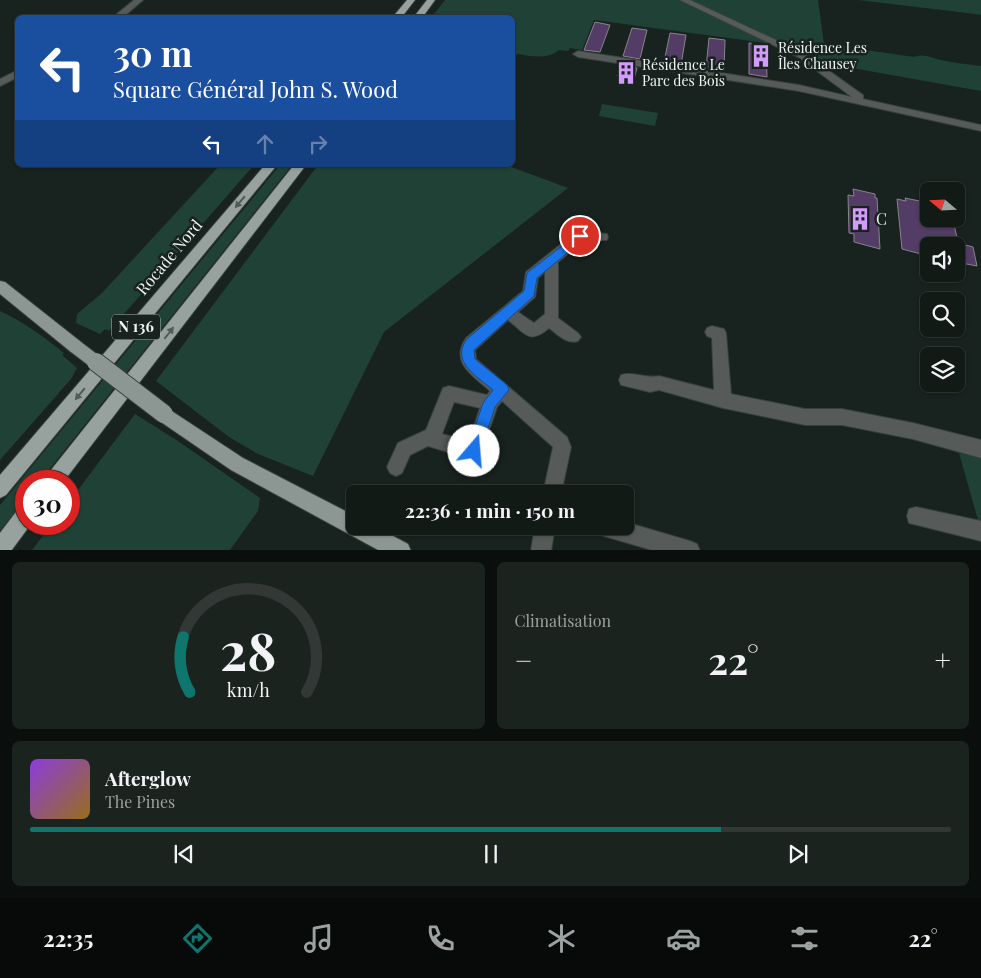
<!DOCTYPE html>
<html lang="fr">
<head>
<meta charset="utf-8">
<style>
	body { margin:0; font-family:"Playfair Display",serif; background:#1b231f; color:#f1f3f6; height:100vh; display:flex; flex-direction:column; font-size:19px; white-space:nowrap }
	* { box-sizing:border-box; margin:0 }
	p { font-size:16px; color:#9ca1a1 }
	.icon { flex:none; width:28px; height:28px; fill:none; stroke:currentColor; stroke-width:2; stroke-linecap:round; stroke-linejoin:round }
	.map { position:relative; height:550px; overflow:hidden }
	.sheet { display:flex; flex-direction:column; gap:12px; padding:12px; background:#0a0e0c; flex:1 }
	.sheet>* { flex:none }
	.top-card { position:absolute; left:15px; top:15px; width:500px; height:152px; border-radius:8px; box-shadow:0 1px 4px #0004,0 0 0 1px #313835; background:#1a4fa0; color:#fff; overflow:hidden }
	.needle { width:32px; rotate:289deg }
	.buttons { position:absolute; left:920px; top:182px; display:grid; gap:10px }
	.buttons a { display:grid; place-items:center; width:45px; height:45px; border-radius:8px; background:#121a16; box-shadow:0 1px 4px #0004,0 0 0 1px #313835; font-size:25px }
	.speed { position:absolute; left:15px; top:470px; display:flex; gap:10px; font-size:25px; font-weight:700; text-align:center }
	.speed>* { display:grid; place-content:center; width:65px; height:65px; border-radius:50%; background:#121a16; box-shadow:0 1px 4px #0004,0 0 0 1px #313835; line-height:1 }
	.speed .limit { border:8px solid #d22; background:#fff; color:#111 }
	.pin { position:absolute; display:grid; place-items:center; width:42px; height:42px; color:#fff; margin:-21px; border:2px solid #fff; border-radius:50%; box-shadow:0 1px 5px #0007 }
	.me { position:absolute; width:55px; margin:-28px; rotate:18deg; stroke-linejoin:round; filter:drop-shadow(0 0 4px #0008) }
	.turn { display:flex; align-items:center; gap:18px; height:105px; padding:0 15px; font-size:22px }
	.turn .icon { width:65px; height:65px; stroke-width:2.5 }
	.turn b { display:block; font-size:35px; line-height:42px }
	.lanes { display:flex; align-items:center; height:48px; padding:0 15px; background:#0003; justify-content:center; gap:25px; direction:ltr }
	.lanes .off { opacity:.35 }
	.big { font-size:38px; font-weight:700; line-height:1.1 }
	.sheet .card { flex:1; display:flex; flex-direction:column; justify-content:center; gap:8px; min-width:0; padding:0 18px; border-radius:8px; background:#1b231f }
	.sheet .dial { align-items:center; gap:0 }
	.dial svg { height:130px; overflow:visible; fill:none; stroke:#313835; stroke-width:7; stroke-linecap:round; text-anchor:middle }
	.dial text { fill:#f1f3f6; stroke:none }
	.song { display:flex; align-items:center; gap:15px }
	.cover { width:60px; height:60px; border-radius:8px; background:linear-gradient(135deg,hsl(270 70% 55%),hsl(40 70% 35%)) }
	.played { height:5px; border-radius:2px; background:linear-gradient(90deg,#0f766e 75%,#313835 75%) }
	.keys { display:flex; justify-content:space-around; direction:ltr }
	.heat { display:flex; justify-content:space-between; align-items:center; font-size:28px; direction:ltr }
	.sheet .tiles { flex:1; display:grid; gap:12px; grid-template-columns:1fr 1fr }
	.card:last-child { grid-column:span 2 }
	.trip { position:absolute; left:346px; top:485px; width:288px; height:50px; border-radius:8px; background:#121a16; box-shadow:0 1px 4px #0004,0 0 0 1px #313835; font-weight:700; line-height:50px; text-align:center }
	.tabs { display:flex; height:80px; justify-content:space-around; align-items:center; background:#070a09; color:#9ca1a1 }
	.tabs .icon { width:35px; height:35px }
	.tabs .active { color:#0f766e }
	.tabs b { font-size:22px; color:#f1f3f6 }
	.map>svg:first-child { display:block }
</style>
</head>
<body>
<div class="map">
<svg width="981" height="551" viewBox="0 0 981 551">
	<rect width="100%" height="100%" fill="#18221e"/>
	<g fill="#204236">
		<path d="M445,0H678L773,44L594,20L582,50L570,48L568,51L559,50C546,60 532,56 517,54L513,62L512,18H431Z"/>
		<path d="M688,0H818L824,44L914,57C925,53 931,58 941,60C954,63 968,64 981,66V91L813,61L788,45Z"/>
		<path d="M858,0H981V15L967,13Z"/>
		<path d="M602,104L658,113L655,126L599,116Z"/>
		<path d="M220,165H254L109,331L105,329L100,334L76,323L77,314L101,294Z"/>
		<path d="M280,165H292L40,481H26V498L0,531V505Z"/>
		<path d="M318,165H506L568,188L384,332L313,476L258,454L229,437L156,381Z"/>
		<path d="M0,311C24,322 44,337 64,353L62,355L77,368L71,379L0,460Z"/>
		<path d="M135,414L178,441L260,498L258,511L230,550H32L52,524H69V502Z"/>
		<path d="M959,453L981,458V521L978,520Z"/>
	</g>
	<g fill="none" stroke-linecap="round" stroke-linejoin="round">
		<path stroke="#5b8b7d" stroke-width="4" d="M500,165L502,166"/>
	</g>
	<g fill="#533c65" stroke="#88838c">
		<path d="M595,22L610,25L600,52L584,50Z"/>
		<path d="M632,28L647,30L640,59L623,56Z"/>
		<path d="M670,33L686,35L681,65L664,62Z"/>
		<path d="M709,38L725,40L724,71L706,68Z"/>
		<path d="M749,43L766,45L767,77L749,74Z"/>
		<path d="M620,65L637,68L634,79L617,76Z"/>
		<path d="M853,189L875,194V198H877L880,249L854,242V234L849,233L848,195L854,196Z"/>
		<path d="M905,198L929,203V219H953L958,243L973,247L977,266L956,262V246H929V256L902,249L897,199L906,201Z"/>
	</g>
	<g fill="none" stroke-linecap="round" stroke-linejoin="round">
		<defs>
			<g id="minor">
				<path d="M134,0H143L122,18H112Z"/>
				<path d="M680,0H690L804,53L863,95V99L981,125V131L799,91L578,57L573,54L578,51L799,85L852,97L798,57Z"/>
				<path d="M18,70V77L0,86V79Z"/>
				<path d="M580,231L607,234L608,237L607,240L583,241L558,262V318L578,333L581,337L578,341C567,345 557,334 549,328C529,345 526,334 508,320L475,350L476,359L567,437L571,447L561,494H543L553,447L502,401L497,407L480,457L474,460L428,446L410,455L402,473L396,476L390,473L387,467L398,443L426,430L443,388L449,386L487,395L490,391C474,376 449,363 466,338L523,291L526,272L575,233ZM545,272V314L534,323L518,312L535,297L538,278ZM454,402L480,408L469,441L442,434Z"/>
				<path d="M712,326L724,329L726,333L731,394L805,409H842L913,423L981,440V458L913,439L842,425H805L723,408L659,390L650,392L621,385L619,380L621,375C633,371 646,379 659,376L714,390L712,338L707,336L705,332L707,328Z"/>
				<path d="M916,507L981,521V541L909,523L907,516L909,509Z"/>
				<path d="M625,522L690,541L697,544L700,551H655L604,536L597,533L595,526H625Z"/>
				<path d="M535,526H555L551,551H531Z"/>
			</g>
			<g id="primary">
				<path d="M0,281L5,282L81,342L84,347L81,352L76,354L71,352L0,294Z"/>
				<path d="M164,406L243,458L355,516V526H374L408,544L411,551H380L231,470L158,420L156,414L158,408Z"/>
			</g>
			<g id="trunk">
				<path d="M407,0H415L401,18H392Z"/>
				<path d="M427,0H435L422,18H413Z"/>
				<path d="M265,165H277L6,495L0,498V475Z"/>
				<path d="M294,165H306L64,481H44L47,475Z"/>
				<path d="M26,506V524H31L11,551H0V533L19,508Z"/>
			</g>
		</defs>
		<use href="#minor" stroke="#36403c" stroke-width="2"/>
		<use href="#primary" stroke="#36403c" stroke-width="2"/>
		<use href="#trunk" stroke="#36403c" stroke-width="2"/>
		<use href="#minor" fill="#565a58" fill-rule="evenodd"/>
		<use href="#primary" fill="#8c9692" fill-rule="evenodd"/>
		<use href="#trunk" fill="#97a29e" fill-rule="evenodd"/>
		<defs>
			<path id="primary-bridge-far1" d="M76,347L97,363"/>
			<path id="primary-bridge" d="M96,362L164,414"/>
		</defs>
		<use href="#primary-bridge-far1" stroke="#36403c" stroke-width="16" stroke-linecap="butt"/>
		<use href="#primary-bridge" stroke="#36403c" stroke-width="20" stroke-linecap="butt"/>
		<use href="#primary-bridge-far1" stroke="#8c9692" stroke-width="14"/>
		<use href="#primary-bridge" stroke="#8c9692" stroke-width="18"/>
	</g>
	<defs><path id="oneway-solid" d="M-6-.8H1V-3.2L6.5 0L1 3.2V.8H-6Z" transform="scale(1.25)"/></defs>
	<g fill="#515c58">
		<use href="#oneway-solid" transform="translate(240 202) rotate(130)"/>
		<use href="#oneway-solid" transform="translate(169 333) rotate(-52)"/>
		<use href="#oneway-solid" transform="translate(80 394) rotate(130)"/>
	</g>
	<path fill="#1a73e8" stroke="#114b97" d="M580,232L584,233L586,236L584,239L537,278L534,296L474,350L475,359L507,385L509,390L495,407L479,456L474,458L469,456L467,451L483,403L493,390C477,376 450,362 467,339L524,291L527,273Z"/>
	<defs>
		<symbol id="building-bare" viewBox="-9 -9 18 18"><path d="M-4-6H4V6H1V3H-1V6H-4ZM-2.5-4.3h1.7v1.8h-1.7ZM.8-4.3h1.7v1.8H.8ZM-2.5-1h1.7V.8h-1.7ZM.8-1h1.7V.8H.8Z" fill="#d39cfc" stroke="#18221e" stroke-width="2.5" paint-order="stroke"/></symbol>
	</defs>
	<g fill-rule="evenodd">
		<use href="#building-bare" x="745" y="40" width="32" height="32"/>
		<use href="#building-bare" x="610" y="57" width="32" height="32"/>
		<use href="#building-bare" x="844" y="203" width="32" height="32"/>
	</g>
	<g text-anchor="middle" stroke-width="5" stroke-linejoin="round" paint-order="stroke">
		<g font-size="14" fill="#eff5f3" stroke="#18221e" text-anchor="start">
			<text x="778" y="53">Résidence Les<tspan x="778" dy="16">Îles Chausey</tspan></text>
			<text x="642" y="70">Résidence Le<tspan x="642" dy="16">Parc des Bois</tspan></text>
		</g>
		<rect fill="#18221e" stroke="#aeb6b3" stroke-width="1" x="112" y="314.5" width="48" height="25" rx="4"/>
		<g font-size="15" font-weight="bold" fill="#eff5f3">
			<text x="136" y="332">N 136</text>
		</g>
		<g font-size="16" fill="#eff5f3" stroke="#18221e" text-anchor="start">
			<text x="876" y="225">C</text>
		</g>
		<g font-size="16" fill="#eff5f3" stroke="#18221e">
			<text transform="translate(169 257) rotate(-50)" y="6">Rocade Nord</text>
		</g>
	</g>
</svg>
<div class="buttons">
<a><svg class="needle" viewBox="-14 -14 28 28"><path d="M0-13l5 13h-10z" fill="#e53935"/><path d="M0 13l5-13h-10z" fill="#9ca1a1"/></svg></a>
<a><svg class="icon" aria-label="sound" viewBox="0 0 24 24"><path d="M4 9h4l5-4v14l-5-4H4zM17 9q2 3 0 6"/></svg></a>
<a><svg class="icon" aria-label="search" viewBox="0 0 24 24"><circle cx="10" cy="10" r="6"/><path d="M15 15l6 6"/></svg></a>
<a><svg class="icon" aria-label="layers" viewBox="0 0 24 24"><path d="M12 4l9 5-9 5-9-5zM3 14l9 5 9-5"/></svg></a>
</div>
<div class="speed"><div class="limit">30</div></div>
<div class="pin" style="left:580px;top:236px;background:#d93025"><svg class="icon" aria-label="arrive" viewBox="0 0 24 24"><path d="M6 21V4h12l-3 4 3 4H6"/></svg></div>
<svg class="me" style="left:474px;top:451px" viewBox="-20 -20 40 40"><circle r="19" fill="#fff"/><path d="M0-13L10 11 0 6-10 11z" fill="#1a73e8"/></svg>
<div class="trip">22:36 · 1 min · 150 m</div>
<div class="top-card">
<div class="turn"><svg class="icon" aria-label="left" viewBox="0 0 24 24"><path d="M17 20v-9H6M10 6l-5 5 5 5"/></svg><div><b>30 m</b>Square Général John S. Wood</div></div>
<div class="lanes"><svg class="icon" aria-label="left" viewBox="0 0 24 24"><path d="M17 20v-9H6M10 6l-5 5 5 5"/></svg><svg class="icon off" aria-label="ahead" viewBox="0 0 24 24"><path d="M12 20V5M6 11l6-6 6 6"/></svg><svg class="icon off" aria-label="right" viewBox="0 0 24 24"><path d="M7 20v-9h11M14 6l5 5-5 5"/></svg></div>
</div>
</div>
<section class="sheet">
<div class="tiles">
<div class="card dial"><svg viewBox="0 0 100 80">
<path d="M14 69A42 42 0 1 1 86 69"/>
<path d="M14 69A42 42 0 0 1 10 35" stroke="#0f766e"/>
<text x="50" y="56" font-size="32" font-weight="700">28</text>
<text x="50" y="72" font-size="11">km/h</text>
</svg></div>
<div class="card"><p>Climatisation</p>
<div class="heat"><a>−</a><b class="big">22°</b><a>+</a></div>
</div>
<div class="card">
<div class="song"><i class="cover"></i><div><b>Afterglow</b><p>The Pines</p></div></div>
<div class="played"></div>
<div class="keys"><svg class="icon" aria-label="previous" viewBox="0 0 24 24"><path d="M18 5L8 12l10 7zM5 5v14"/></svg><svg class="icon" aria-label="pause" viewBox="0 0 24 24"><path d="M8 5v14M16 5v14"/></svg><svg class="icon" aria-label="next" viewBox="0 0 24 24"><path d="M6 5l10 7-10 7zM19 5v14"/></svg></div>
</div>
</div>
</section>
<nav class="tabs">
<b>22:35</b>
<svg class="icon active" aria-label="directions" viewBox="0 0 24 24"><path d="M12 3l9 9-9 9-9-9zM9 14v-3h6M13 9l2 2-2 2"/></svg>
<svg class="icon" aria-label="music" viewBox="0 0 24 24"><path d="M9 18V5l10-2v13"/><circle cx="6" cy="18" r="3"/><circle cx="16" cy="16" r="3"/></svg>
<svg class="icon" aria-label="phone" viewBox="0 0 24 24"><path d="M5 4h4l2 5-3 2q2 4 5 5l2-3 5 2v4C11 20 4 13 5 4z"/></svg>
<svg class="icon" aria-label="climate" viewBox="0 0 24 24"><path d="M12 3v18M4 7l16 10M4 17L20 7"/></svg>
<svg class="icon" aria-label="car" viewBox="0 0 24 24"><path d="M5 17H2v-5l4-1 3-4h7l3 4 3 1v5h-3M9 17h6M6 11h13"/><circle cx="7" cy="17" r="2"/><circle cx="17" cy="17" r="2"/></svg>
<svg class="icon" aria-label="filters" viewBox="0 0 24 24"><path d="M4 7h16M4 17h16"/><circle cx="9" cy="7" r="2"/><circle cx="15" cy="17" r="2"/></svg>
<b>22°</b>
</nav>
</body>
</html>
